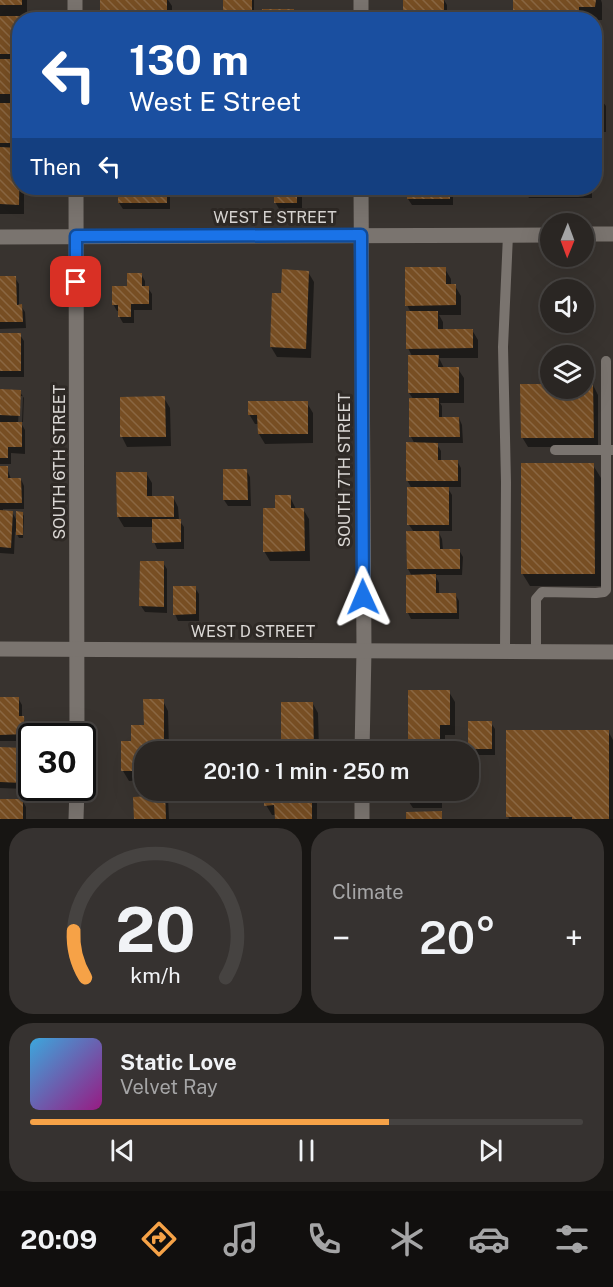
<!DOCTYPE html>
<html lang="en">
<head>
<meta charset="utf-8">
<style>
	body { margin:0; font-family:"Public Sans",sans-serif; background:#363230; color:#f1f3f6; height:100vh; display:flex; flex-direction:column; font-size:22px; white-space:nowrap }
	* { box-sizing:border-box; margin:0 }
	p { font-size:20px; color:#a5a5a6 }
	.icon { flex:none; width:33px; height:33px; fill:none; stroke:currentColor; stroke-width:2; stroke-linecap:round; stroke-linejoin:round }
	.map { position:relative; height:819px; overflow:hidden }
	.details { display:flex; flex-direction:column; gap:9px; padding:9px; background:#171513; flex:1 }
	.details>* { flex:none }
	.guide { position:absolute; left:12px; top:12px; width:590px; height:183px; border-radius:24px; box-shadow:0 6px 24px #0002,0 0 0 2px #464341; background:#1a4fa0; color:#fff; overflow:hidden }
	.needle { width:39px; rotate:181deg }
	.controls { position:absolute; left:540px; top:213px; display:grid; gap:12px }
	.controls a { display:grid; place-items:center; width:54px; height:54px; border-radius:50%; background:#2a2623; box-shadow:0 6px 24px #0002,0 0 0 2px #464341; font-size:30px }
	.speed { position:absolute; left:18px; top:723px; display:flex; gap:12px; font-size:30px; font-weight:700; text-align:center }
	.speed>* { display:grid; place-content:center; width:78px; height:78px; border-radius:50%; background:#2a2623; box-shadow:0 6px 24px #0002,0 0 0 2px #464341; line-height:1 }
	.speed .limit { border:3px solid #111; border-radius:9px; background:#fff; color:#111 }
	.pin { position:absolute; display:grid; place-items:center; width:51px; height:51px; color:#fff; margin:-26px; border-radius:12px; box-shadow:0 3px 9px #0006 }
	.me { position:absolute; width:66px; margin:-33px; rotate:359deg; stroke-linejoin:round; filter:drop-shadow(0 0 4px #0008) }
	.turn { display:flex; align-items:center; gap:21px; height:126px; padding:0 18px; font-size:27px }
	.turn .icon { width:78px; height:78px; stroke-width:2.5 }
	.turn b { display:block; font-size:42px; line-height:51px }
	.then { display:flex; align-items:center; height:57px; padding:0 18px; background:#0003; gap:12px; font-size:22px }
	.big { font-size:45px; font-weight:600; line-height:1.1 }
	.details .tile { flex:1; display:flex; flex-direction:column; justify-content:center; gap:9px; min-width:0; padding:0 21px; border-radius:24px; background:#363230 }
	.details .dial { align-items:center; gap:0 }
	.dial svg { height:156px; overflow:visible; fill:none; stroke:#464341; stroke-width:7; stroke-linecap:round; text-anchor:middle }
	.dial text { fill:#f1f3f6; stroke:none }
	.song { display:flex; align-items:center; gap:18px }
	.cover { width:72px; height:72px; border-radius:9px; background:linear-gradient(135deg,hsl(200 70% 55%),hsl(310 70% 35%)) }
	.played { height:6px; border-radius:3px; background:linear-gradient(90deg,#f6a247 65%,#464341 65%) }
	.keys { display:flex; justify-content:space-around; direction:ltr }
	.heat { display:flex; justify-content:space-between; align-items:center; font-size:33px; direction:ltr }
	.details .tiles { flex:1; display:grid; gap:9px; grid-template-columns:1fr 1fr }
	.tile:last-child { grid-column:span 2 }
	.trip { position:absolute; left:134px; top:741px; width:345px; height:60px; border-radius:24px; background:#2a2623; box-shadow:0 6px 24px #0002,0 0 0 2px #464341; font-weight:600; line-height:60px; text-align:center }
	.tabs { display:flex; height:96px; justify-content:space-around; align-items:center; background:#110f0e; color:#a5a5a6 }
	.tabs .icon { width:42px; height:42px }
	.tabs .current { color:#f6a247 }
	.tabs b { font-size:27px; color:#f1f3f6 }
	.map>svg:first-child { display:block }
</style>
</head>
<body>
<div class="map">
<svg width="613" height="819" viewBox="0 0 613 819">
	<defs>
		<pattern id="building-back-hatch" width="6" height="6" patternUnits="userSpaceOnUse" patternTransform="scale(1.5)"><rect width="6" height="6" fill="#774e23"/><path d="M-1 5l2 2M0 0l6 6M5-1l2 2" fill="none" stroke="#8a6742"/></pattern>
	</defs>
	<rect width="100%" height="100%" fill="#38332f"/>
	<g fill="#0007">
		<path d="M0,0H27V18H37L38,20H20V103H18L20,106V188H24V214H0Z"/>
		<path d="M101,0H168L172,6V20H103Z"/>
		<path d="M224,0H254V20H226L224,16Z"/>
		<path d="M404,0H444L447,5V20H404Z"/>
		<path d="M527,0H601L602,3V20H514Z"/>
		<path d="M293,10L299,20H264Z"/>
		<path d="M594,84L598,91V96L606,106V132H594Z"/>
		<path d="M119,188H170V209H123L119,203Z"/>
		<path d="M275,188H302V212H281L275,202Z"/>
		<path d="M408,188H453V205H412L408,199Z"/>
		<path d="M523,188H592V198H529Z"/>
		<path d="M445,269L451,279V286H455L461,296V315H439L443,322V330H472L478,340V358H439L444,368L458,369L464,378V403H440L442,406V418H459L462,425L463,443H436L441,451V461H457L461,468V487H447L452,495V531H438L442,539L443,550H459L463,557L462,575H435L439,583V594H455L459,601V619H411L408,613L412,576L408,569L414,532L409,525L412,489L407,480L415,444L411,437L414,400L409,393L412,356L408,348L411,313L407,305Z"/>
		<path d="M308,272L314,282L311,358L277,357L271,347L283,295Z"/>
		<path d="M141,274L145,281V288H148L152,294V310H134V323H123L119,316V311H117L113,304Z"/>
		<path d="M0,278H15L19,284V306H21L25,312L26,328L0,329Z"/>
		<path d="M0,335H20L24,341V377H0Z"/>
		<path d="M522,385H550V388H584V385H593L598,395V447H528L522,437Z"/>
		<path d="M0,391L20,392L24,398L23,422H22L23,396H20L18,423H21L25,430V454L11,453V464H0Z"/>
		<path d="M164,398L170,408L171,446L127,447L122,437Z"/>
		<path d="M307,403L313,413V443L265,444L259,434V424H255L249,414Z"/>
		<path d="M593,465L601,478V586H530L522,573Z"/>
		<path d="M0,468H7L11,479H21L24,486V509H3V512H12L17,521L22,513L24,516L23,538H19L15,531L14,554L0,553Z"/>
		<path d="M246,470L250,477L251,506H228L224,500Z"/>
		<path d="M146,473L152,483V498L173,497L178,507L179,520L184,527V549H157L154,542L153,527H124L118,517Z"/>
		<path d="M290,497L296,509H303L309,519L310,561H270L264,551L277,510Z"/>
		<path d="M163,563L167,569V613L145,612L141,606Z"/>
		<path d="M195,588L199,594V621H178L175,614Z"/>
		<path d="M409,692H449L455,702V735H445V752H411L410,748Z"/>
		<path d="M18,698L22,705V717L27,724V741H0V699Z"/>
		<path d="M163,701L168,711L169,750L144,752V780L129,781L123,771L145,727Z"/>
		<path d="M313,704L318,713L319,752H283Z"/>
		<path d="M491,723L495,729V755H473L469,748Z"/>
		<path d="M608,731L613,740V819H509L508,816Z"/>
		<path d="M0,749L22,750L26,756L25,789L0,788Z"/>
		<path d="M266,790H313L317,796V819H276V815H272L266,805Z"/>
		<path d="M409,790H442V808H413L409,802Z"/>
		<path d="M164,791L168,797L169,819H135L152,798Z"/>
		<path d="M0,800H22L26,807V819H0Z"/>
	</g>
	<g fill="url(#building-back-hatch)">
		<rect x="0" y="0" width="22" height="5"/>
		<path d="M100,0H167V20L100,18Z"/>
		<rect x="223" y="0" width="29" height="17"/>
		<rect x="403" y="0" width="41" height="20"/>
		<path d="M513,0H596L595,7H579V20H513Z"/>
		<rect x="262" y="9" width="32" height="11"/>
		<path d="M0,16H38V20H20L17,54H0Z"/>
		<rect x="0" y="59" width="20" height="35"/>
		<rect x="594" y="95" width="7" height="27"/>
		<rect x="0" y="103" width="19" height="40"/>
		<path d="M0,147L20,148L19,205L0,204Z"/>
		<rect x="118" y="188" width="49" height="15"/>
		<rect x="274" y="188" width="23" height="15"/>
		<rect x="407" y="188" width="43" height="11"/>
		<path d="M405,267H446V284H456V305L405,306Z"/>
		<path d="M282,269L309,271L306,349L270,347L272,293H281Z"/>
		<path d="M127,273H142V286H149V304H131V317H118V305H112V286H127Z"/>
		<path d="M0,276H16L17,305L22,304L23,322H0Z"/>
		<path d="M406,311H438V329H473V348L406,349Z"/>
		<rect x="0" y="333" width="21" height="38"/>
		<path d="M408,355H439L438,367H459V393H408Z"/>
		<path d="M520,384H550V388H584V384H593L594,438H521Z"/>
		<path d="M0,389L21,390L20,416L0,415Z"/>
		<path d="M165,396L166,437H120V397Z"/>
		<path d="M409,398H439V417H459L460,437H409Z"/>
		<path d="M248,401H308V434H258L257,415H248Z"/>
		<path d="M0,422H22V447H8V458H0Z"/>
		<path d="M406,442L438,443V460H458V481H406Z"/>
		<path d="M521,463H594L595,574H521Z"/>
		<path d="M0,466H8V478H21L22,503H0Z"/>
		<path d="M223,469H247L248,500H223Z"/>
		<path d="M116,472H147V496H174V517H117Z"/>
		<rect x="407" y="487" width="42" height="38"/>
		<path d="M275,495H291V508H304L305,551L263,552V508H275Z"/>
		<path d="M0,510L13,511L11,548L0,547Z"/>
		<path d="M16,511L23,512V535H16Z"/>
		<path d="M152,519H181V542L152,543Z"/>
		<path d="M406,531H439L440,549H460V569H407Z"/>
		<path d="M140,561H164V607L139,606Z"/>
		<path d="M436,574V593H456L457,613H406V575Z"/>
		<path d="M173,586H196V614L173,615Z"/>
		<path d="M408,690H450V725H440V748H408Z"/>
		<path d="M0,697H19V716H24L25,734L0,735Z"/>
		<path d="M143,699H164V740H156V752H144V771H121V741H131V725H144Z"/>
		<path d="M281,702H313L314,752H281Z"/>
		<rect x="468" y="721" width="24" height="28"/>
		<path d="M506,730H609V819H572V817H506Z"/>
		<path d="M0,747L23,748L22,783L0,782Z"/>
		<path d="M150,790H165L166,819H134L133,797L150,796Z"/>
		<path d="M264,790H312V819H275L274,805L264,806Z"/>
		<rect x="408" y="790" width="31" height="12"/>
		<rect x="0" y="799" width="23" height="20"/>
		<path d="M442,811V819H406V812Z"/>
	</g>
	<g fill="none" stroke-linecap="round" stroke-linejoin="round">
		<g stroke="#7a746f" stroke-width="10">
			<path d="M555,450H613"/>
			<path d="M505,651L506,482L503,347L508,235"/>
			<path d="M536,652V599L542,592L596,593L604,592L606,590V361"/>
		</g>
		<g stroke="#7a746f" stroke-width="15">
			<path d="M75,0V20"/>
			<path d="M361,0V20"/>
			<path d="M76,188L77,736"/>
			<path d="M361,188L364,650L362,752"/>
			<path d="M584,234H613"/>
			<path d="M0,237L550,235"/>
			<path d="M0,649L613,652"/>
			<path d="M76,819L77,788"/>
			<path d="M362,819V790"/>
		</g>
	</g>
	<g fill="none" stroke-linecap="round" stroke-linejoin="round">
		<defs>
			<path id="route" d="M76,282V236L361,235L363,597"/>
		</defs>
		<use href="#route" stroke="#114b97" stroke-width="15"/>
		<use href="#route" stroke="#1a73e8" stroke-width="10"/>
	</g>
	<g text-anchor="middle" stroke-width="6" stroke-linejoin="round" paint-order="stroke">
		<g font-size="16" fill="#dad7d4" stroke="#2e2925">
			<text x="275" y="223">WEST E STREET</text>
			<text transform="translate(59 462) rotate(-90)" y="6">SOUTH 6TH STREET</text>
			<text transform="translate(344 470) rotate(-90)" y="6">SOUTH 7TH STREET</text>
			<text x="253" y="637">WEST D STREET</text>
		</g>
	</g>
</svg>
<div class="controls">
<a><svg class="needle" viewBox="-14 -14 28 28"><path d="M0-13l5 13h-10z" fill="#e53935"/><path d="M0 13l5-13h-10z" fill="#a5a5a6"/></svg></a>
<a><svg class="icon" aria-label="sound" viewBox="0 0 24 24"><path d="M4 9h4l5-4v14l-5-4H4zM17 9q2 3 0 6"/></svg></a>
<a><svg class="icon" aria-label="layers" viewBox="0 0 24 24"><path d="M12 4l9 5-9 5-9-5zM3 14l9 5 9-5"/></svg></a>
</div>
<div class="speed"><div class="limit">30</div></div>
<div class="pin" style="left:76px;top:282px;background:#d93025"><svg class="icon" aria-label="arrive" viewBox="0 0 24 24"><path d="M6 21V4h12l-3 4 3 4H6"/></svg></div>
<svg class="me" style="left:363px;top:597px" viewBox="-20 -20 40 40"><path d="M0-17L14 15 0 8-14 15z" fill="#1a73e8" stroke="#fff" stroke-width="4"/></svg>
<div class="trip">20:10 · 1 min · 250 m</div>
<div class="guide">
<div class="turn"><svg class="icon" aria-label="left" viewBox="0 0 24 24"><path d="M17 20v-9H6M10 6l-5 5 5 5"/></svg><div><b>130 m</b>West E Street</div></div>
<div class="then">Then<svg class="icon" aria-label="left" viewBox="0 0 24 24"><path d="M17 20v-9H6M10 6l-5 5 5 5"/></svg></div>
</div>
</div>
<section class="details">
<div class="tiles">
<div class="tile dial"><svg viewBox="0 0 100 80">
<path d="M14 69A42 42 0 1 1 86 69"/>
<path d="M14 69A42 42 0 0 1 8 45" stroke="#f6a247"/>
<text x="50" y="56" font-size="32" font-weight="700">20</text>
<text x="50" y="72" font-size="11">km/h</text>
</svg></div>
<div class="tile"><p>Climate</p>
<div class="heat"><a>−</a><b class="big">20°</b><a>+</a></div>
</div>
<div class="tile">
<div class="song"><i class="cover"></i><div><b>Static Love</b><p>Velvet Ray</p></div></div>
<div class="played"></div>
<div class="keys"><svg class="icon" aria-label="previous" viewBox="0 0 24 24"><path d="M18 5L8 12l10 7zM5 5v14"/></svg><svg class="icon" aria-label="pause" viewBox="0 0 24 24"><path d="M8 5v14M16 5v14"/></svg><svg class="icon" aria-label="next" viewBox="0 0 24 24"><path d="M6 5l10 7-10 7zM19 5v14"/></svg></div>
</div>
</div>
</section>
<nav class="tabs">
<b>20:09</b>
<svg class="icon current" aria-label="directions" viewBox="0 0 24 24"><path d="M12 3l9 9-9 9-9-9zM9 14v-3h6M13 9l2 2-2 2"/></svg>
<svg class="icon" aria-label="music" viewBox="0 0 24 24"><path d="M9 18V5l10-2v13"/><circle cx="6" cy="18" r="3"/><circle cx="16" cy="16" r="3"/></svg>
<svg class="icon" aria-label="phone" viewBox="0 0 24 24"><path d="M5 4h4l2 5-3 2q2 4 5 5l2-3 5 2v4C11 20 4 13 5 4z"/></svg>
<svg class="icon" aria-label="climate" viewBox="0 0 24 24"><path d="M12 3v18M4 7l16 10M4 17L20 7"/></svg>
<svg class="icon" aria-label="car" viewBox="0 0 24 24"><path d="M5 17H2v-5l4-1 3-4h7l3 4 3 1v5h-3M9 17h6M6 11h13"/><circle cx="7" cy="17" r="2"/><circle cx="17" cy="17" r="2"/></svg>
<svg class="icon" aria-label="filters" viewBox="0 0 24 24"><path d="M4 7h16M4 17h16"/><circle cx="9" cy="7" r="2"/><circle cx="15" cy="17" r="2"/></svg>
</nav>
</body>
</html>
